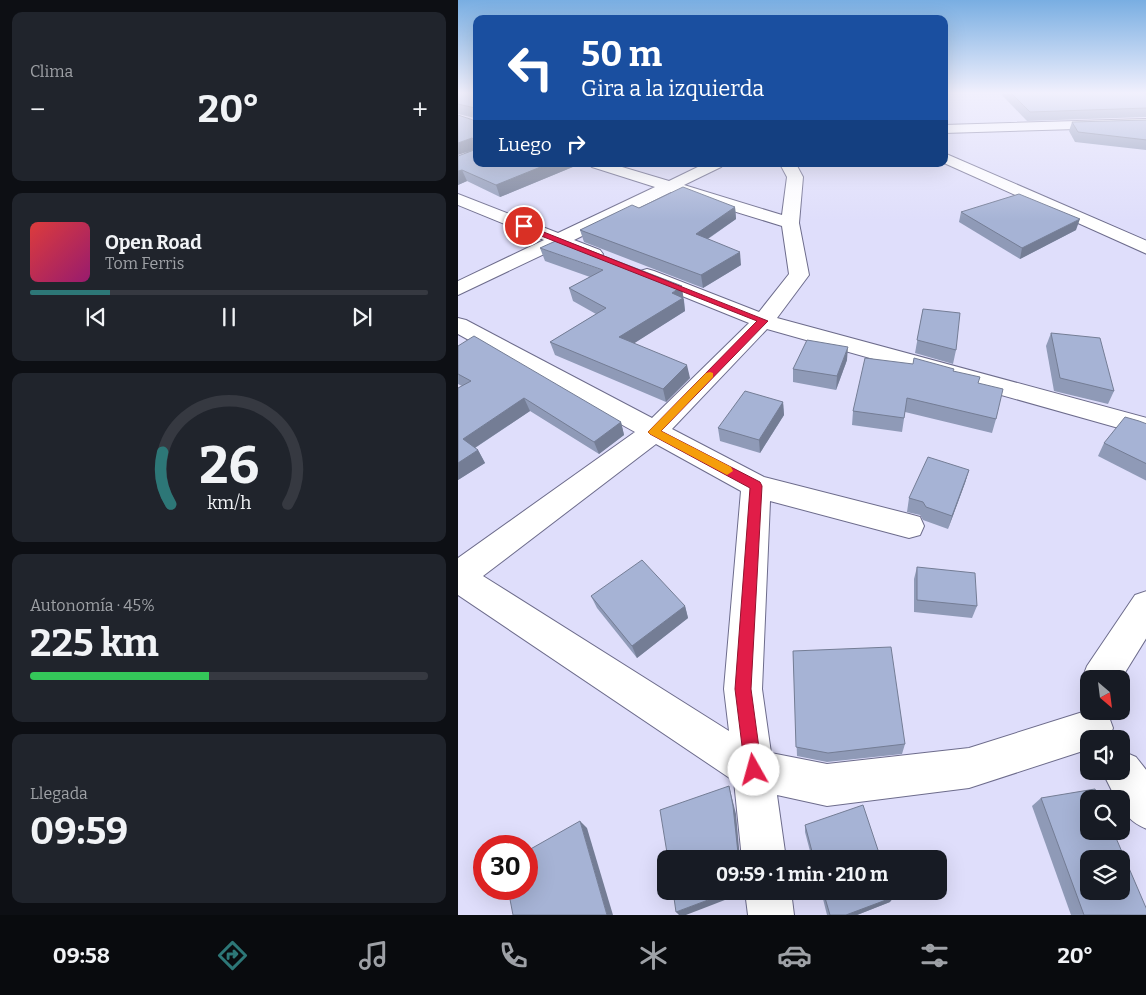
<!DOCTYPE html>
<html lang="es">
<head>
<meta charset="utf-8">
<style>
	body { margin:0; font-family:Bitter,serif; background:#20242c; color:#f1f3f6; height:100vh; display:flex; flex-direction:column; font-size:19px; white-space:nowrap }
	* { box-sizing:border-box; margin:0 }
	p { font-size:16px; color:#9ea1a6 }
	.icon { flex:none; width:28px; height:28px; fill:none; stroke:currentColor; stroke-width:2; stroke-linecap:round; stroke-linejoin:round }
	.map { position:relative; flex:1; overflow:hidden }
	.side { display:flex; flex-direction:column; gap:12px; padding:12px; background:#0d0f14; width:458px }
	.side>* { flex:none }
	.hud { position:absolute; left:15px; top:15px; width:475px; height:152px; border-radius:10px; box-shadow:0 5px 20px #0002; background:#1a4fa0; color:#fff; overflow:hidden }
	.needle { width:32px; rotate:152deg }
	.fabs { position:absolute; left:622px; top:670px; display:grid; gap:10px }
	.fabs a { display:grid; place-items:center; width:50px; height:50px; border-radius:10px; background:#171b24; box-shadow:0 5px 20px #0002; font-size:25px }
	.speed { position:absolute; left:15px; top:835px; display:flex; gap:10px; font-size:25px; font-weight:700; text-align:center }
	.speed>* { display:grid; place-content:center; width:65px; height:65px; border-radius:50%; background:#171b24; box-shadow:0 5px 20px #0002; line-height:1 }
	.speed .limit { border:8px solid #d22; background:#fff; color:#111 }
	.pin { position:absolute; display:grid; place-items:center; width:42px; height:42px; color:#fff; margin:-21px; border:2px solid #fff; border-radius:50%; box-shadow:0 1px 5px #0007 }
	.me { position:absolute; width:55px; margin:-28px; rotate:353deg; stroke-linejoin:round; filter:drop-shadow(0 0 4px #0008) }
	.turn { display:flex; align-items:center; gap:18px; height:105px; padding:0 25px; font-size:22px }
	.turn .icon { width:65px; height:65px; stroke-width:2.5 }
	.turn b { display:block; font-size:35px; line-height:42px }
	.then { display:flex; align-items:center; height:48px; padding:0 25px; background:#0003; gap:10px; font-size:19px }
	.big { font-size:38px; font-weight:700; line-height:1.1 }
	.side .card { flex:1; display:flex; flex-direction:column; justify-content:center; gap:8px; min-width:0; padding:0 18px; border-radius:10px; background:#20242c }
	.side .dial { align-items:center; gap:0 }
	.dial svg { height:130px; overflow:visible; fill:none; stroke:#363941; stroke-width:7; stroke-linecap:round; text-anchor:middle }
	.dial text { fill:#f1f3f6; stroke:none }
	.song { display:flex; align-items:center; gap:15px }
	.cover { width:60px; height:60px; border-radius:8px; background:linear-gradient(135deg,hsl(0 70% 55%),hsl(320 70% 35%)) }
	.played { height:5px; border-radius:2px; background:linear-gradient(90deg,#2d7777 20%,#363941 20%) }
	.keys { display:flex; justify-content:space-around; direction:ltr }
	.heat { display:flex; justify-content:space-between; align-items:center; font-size:28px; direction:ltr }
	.charge { height:8px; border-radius:4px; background:linear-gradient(90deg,#34c759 45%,#363941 0) }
	.trip { position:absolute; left:199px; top:850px; width:290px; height:50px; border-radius:10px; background:#171b24; box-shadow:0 5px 20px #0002; font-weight:700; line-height:50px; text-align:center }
	.tab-bar { display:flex; height:80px; justify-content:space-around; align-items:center; background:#090b0e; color:#9ea1a6 }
	.tab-bar .icon { width:35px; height:35px }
	.tab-bar .active { color:#2d7777 }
	.tab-bar b { font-size:22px; color:#f1f3f6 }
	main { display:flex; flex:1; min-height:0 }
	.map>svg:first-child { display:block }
</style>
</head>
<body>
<main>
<section class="side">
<div class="card"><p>Clima</p>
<div class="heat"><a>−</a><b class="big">20°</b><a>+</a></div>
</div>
<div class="card">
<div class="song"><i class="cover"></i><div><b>Open Road</b><p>Tom Ferris</p></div></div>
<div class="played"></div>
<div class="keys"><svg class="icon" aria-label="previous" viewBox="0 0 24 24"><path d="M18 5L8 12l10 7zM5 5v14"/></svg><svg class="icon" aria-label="pause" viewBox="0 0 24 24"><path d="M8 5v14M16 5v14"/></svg><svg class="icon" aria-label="next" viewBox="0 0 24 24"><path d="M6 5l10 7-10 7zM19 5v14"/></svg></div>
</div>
<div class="card dial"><svg viewBox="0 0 100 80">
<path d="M14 69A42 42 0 1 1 86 69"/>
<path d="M14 69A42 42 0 0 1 9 37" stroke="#2d7777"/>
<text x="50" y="56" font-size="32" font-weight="700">26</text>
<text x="50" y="72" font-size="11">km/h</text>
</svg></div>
<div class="card"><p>Autonomía · 45%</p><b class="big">225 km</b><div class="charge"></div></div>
<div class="card"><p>Llegada</p><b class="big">09:59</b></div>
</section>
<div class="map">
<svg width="689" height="915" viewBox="0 0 689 915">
	<rect width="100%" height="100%" fill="#dfdefb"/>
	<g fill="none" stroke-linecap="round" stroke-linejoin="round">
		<defs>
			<g id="minor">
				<path d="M689,119V127L486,133V125Z"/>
				<path d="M486,153L689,241V254L486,163Z"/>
				<path d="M131,164H154L211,181L246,164H266L263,167L226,185L324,215L329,177L322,164H338L345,177L341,223L351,275L319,318L689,418V436L309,329L214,429L306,477L451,514L462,517L466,526L462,535L451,538L312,501L304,689L313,753L369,764L511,748L631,710L650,714L655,728L651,739H631V749L511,788L369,806L319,795L328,859H284L276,781L0,595V558L177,432L0,334V318L8,320L194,418L291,323L182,279L179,275L182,271L189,269L196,271L301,312L331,274L324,226L213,192L116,240L142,250L145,254L142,258C128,261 114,252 101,247L0,295V281L86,240L0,205V194L100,233L197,187L134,167ZM198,444L283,491L266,689L271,731L25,576Z"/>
				<path d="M689,591V637L663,679H631V693L629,692L624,679L629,666L677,595Z"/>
				<path d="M664,751L678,757L689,771V829C675,823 664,815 664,799H658L644,771H664Z"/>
				<path d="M287,891H333L336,915H290Z"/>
			</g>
		</defs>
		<use href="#minor" stroke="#6d6c8c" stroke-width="2"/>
		<use href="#minor" fill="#fff" fill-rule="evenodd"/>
	</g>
	<g fill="#8f9ab7">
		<path d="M0,93H19V164H122L42,197L9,181L0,185L15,120L17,118L0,114Z"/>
		<path d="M542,93H686L689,95V117L569,121Z"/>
		<path d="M689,120V150L617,142L611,131L614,122Z"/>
		<path d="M277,207L278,219L250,239L283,265L245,288L126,242L122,230L181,208Z"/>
		<path d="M503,212L618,230L562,259L501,222Z"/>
		<path d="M82,248L226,299V300L227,311L176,343L232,378L208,402L97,355L92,342L138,314L115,301L111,288L132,277L87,261Z"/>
		<path d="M465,309L498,350L495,364L457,353Z"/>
		<path d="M593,333L656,391L650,404L596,391L588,346Z"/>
		<path d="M0,346L163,422L166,435L141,454L72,411L17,448L20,450L27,463L0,480V388L4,386L0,384Z"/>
		<path d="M389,360L378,390L335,382V369Z"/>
		<path d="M495,371L520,383L538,419L534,433L447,412L444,432L394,425L395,411Z"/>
		<path d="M325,402L326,415L302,453L262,441L260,428Z"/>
		<path d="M689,424V481L640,456L646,443Z"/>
		<path d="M511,470L507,483L490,529L465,520L462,515L449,512L451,498Z"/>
		<path d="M459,567L519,606L514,618L456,612V579Z"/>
		<path d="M133,596L227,606L230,618L179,658L139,608Z"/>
		<path d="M335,651L447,744L444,754L369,762L339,756Z"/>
		<path d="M583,798L689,915H613L574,806Z"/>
		<path d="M347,825L423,859H354L347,832Z"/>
		<path d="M363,891H434L432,902L399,915H369Z"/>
	</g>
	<g fill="#747d95">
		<path d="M14,138L18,149L0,155V143Z"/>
		<path d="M90,164H122L42,197L38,185Z"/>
		<path d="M4,170L9,181L0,185V171Z"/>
		<path d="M277,207L278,219L239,246L238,234Z"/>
		<path d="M622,219L618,230L562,259L564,248Z"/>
		<path d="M282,252L283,265L245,288L243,275Z"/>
		<path d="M224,286L227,311L164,351L161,337L214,293Z"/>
		<path d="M390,347L389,360L378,390L379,376Z"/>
		<path d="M229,365L232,378L208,402L205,389Z"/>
		<path d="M66,398L72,411L12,451L5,439Z"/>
		<path d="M325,402L326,415L302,453L301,440Z"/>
		<path d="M163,422L166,435L141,454L136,442Z"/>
		<path d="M20,450L27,463L0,480V463Z"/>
		<path d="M511,470L507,483L490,529L494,516Z"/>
		<path d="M227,606L230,618L179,658L174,646Z"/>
		<path d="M271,786L278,814L282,859L280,853Z"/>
		<path d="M122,821L129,828L155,915H149Z"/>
		<path d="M274,891H286L285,893L228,915H221L218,912Z"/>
		<path d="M436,897L432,902L399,915H388Z"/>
	</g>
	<g fill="#a6b3d5" stroke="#747d95" fill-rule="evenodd">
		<path d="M0,93H19V164H90L38,185L4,170L0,171V156L16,150L17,140L14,138L0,143V115L15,120L17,118V108L0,104Z"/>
		<path d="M553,93H686L689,95V108L572,112Z"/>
		<path d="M689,120V140L620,132L614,122Z"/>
		<path d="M225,187L277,207L238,234L282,252L243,275L122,230L174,205L181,208Z"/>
		<path d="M561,194L622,219L564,248L503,212Z"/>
		<path d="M102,239L224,286L214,293L225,298L161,337L229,365L205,389L92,342L148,308L111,288L145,270L82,248Z"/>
		<path d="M465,309L502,313L498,350L459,340Z"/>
		<path d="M593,333L642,338L656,391L602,378Z"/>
		<path d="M16,336L163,422L136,442L66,398L5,439L20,450L0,463V388L13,381L0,374V346Z"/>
		<path d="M349,340L390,347L379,376L335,369Z"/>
		<path d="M407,358L455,364L456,358L496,369L495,371L522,377L520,383L545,389L538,419L449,398L446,418L395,411Z"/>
		<path d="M287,391L325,402L301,440L260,428Z"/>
		<path d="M667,417L681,421L689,424V464L646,443Z"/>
		<path d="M470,457L511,470L494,516L468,507L465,502L451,498Z"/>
		<path d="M184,560L227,606L174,646L133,596Z"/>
		<path d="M459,567L517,573L519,606L459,600Z"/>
		<path d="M433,647L447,744L370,753L338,747L335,651Z"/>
		<path d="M271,786L275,806L280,853L286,854V859H210L202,810Z"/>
		<path d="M637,789L641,799H631V831H655L689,910V915H626L583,798ZM631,859H664V891H631Z"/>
		<path d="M405,805L423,859H356L347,825Z"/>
		<path d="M122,821L149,915H55L50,889H69V851Z"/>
		<path d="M215,891H274L218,912Z"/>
		<path d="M365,891H434L436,897L388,915H372Z"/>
	</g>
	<linearGradient id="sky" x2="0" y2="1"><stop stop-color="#79aee2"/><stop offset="0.42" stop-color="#f1f0fd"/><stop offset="1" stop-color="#f1f0fd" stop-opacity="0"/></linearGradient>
	<rect width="689" height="221" fill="url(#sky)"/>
	<path fill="#e11d48" stroke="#92132f" d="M63,225H68L310,321L203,431L302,482L304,486L293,689L304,770L301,776L296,778L290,776L287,770L277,689L292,488L192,434L190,432L299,321L63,228Z"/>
	<path fill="#f59e0b" d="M252,372L255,373V377L203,431L273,467L275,471L269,475L192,434L190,432L248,373Z"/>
</svg>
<div class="fabs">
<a><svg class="needle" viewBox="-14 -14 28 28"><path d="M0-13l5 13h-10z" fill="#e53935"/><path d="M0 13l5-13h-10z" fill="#9ea1a6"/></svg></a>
<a><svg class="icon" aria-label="sound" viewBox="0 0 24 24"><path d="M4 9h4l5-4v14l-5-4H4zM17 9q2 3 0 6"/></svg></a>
<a><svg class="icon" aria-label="search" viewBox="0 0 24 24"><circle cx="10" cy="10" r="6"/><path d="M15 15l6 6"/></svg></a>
<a><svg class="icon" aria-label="layers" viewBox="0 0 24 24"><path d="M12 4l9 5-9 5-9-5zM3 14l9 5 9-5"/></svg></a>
</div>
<div class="speed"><div class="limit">30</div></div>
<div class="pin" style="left:66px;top:226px;background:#d93025"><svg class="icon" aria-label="arrive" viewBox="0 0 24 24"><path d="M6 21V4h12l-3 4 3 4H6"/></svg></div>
<svg class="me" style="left:296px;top:770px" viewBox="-20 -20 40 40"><circle r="19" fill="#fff"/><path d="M0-13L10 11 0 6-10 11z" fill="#e11d48"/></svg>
<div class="trip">09:59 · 1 min · 210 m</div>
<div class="hud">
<div class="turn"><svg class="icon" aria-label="left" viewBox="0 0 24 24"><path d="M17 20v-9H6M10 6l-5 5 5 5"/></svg><div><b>50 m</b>Gira a la izquierda</div></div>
<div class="then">Luego<svg class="icon" aria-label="right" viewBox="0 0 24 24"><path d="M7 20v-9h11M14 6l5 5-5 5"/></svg></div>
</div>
</div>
</main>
<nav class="tab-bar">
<b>09:58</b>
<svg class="icon active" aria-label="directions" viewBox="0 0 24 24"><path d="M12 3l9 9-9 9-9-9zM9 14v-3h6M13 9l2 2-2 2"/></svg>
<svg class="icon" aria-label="music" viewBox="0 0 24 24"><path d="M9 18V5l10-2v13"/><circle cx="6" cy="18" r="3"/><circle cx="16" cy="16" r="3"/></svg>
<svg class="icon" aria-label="phone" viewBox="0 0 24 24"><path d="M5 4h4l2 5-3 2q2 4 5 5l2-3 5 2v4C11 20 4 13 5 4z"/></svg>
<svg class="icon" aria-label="climate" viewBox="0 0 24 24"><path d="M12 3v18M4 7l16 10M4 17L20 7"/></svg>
<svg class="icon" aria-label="car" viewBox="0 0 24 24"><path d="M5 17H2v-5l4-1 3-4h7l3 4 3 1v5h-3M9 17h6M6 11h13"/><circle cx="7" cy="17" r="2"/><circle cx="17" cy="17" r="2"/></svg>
<svg class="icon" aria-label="filters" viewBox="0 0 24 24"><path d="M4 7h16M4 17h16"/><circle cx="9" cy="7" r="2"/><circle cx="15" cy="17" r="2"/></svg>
<b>20°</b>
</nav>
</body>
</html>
